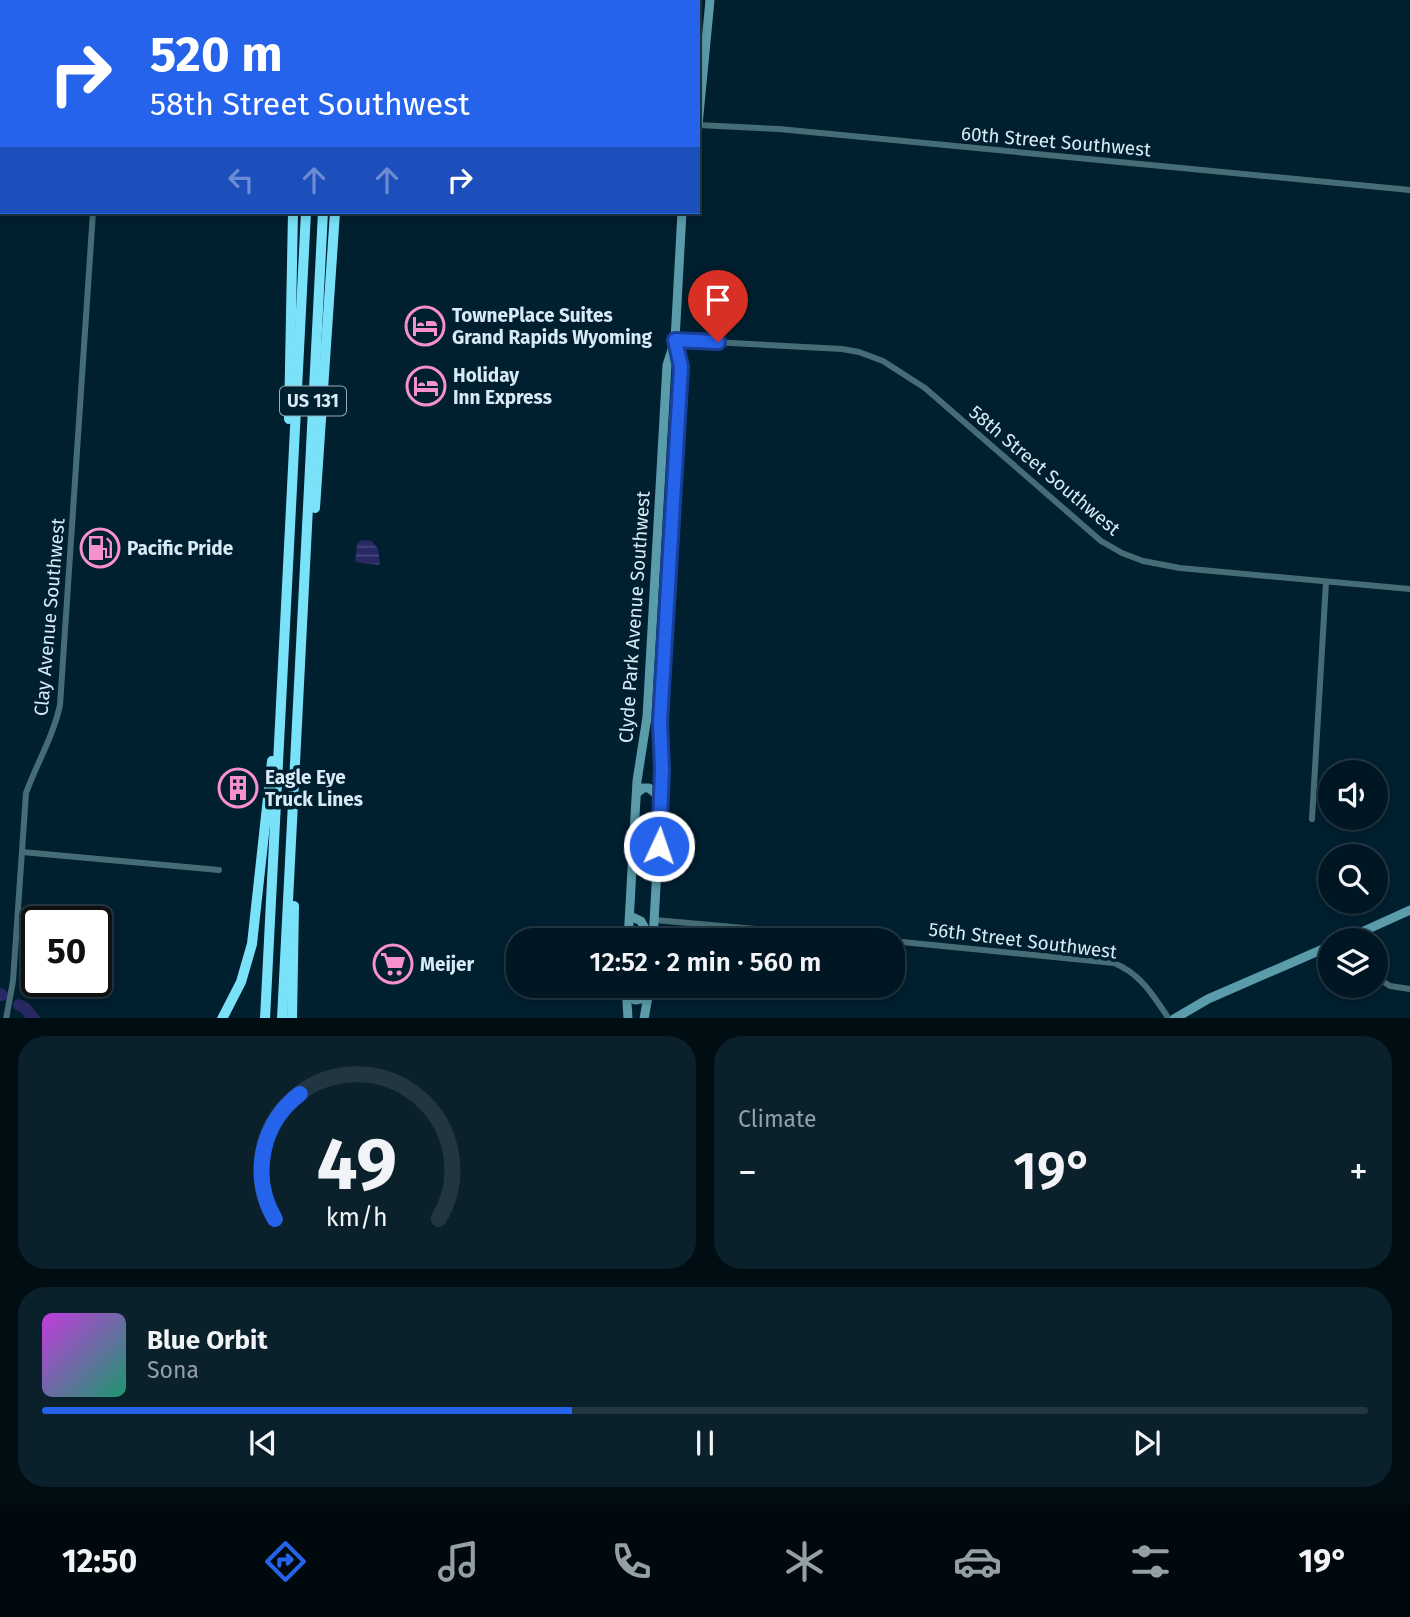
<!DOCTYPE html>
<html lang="en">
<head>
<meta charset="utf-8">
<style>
	body { margin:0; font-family:"Fira Sans",sans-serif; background:#0a202b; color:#f1f3f6; height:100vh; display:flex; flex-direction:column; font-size:26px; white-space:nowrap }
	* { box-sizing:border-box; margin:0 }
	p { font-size:23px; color:#959fa6 }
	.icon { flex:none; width:38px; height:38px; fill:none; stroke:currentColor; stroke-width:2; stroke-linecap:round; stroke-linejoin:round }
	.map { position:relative; height:1018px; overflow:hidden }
	.details { display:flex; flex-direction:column; gap:18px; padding:18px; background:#000d13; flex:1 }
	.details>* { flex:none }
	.banner { position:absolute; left:0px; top:0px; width:700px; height:214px; box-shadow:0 4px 10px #0003,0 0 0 2px #223641; background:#2563eb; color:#fff; overflow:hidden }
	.fabs { position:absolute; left:1318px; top:760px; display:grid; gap:14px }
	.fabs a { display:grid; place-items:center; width:70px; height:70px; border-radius:50%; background:#001723; box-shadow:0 4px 10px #0003,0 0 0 2px #223641; font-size:35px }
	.speed { position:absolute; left:21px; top:906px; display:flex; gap:14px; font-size:35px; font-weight:700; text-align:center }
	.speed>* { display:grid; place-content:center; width:91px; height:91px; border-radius:50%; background:#001723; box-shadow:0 4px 10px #0003,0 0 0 2px #223641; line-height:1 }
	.speed .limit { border:4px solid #111; border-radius:10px; background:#fff; color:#111 }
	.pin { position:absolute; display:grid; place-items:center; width:60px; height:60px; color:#fff; margin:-72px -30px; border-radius:50% 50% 50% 0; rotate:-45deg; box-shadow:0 0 7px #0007 }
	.pin .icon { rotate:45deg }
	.me { position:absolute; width:77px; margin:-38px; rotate:3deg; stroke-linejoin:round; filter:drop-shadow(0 0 5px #0008) }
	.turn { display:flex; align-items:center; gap:24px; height:147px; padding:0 35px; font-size:32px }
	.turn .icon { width:91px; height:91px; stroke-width:2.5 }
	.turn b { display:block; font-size:49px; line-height:60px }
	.lanes { display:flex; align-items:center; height:66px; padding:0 35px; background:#0003; justify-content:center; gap:35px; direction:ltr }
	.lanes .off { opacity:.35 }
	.big { font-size:52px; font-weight:600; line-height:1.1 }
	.details .widget { flex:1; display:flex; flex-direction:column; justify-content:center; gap:10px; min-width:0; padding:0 24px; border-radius:28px; background:#0a202b }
	.details .dial { align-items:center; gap:0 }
	.dial svg { height:182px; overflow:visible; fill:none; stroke:#223641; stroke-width:7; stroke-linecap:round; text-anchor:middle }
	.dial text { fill:#f1f3f6; stroke:none }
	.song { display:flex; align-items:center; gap:21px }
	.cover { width:84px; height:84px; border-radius:10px; background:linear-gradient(135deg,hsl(290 70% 55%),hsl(160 70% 35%)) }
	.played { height:7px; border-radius:4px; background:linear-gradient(90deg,#2563eb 40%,#223641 40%) }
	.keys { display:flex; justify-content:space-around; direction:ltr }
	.heat { display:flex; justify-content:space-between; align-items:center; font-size:38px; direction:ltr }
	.details .tiles { flex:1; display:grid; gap:18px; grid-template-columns:1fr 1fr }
	.widget:last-child { grid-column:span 2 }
	.trip { position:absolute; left:506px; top:928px; width:399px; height:70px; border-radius:28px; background:#001723; box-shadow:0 4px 10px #0003,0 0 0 2px #223641; font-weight:600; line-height:70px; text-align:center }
	.tabs { display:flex; height:112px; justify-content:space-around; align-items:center; background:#00090e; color:#959fa6 }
	.tabs .icon { width:49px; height:49px }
	.tabs .current { color:#2563eb }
	.tabs b { font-size:32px; color:#f1f3f6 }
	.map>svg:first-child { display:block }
</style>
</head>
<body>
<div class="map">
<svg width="1410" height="1019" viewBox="0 0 1410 1019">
	<defs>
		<pattern id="water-rules" width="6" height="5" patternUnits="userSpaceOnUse" patternTransform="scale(1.75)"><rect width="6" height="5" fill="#282864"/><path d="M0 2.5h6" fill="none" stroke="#46477b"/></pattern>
	</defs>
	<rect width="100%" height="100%" fill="#001f2f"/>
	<path fill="url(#water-rules)" d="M361,540L372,541L378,549L380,564L378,565L355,562L357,544Z"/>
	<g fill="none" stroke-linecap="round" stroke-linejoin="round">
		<g stroke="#282864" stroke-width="12">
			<path d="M0,994L2,995"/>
			<path d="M19,1005L25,1008L34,1019"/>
		</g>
		<g stroke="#466d76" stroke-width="6">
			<path d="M698,125L779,129L1410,190"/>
			<path d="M675,340L842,349L859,352L883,361L925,388L1101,541L1122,553L1143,561L1180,568L1410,589"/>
			<path d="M1312,819L1326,582"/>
			<path d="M22,852L219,870"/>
			<path d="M655,920L878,940"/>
			<path d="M892,941L1114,963C1141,974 1153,995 1169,1019"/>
			<path d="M1376,977L1390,986L1410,989"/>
			<path d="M6,1019L13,981L26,793C37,763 53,737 60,705L93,212"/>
		</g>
		<g stroke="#5b9caa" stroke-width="9">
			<path d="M698,125L710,0"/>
			<path d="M637,793L643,788H649L655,793L659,801"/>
			<path d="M630,916L641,921L651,940"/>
			<path d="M628,940L637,781L647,717L667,365L675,340L682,212"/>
			<path d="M653,940L662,779L660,722L681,367L676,341"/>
			<path d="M1344,940L1410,910"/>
			<path d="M626,985L628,1019"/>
			<path d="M629,987L635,1000L648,998"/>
			<path d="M644,1019L650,985"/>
			<path d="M1174,1019L1208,999L1330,946"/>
		</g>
		<g stroke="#79e2f8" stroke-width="10">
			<path d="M289,0V2"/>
			<path d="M317,2V0"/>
			<path d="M334,2V0"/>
			<path d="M350,2V0"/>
			<path d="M359,2V0"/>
			<path d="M289,419L293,212"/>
			<path d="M315,508L335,212"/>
			<path d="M222,1019L241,982L252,944L272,761"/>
			<path d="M265,1019L306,212"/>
			<path d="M282,1019L323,212"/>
			<path d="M292,1019L294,906"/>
		</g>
	</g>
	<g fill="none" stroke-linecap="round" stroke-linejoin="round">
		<defs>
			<path id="route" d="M659,846L662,769L660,722L681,367L675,340L718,342"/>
		</defs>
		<use href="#route" stroke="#184099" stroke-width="18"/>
		<use href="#route" stroke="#2563eb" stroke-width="12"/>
	</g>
	<defs>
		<symbol id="hotel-ring" viewBox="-11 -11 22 22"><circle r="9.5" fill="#001f2f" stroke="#f790ce" stroke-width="1.5"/><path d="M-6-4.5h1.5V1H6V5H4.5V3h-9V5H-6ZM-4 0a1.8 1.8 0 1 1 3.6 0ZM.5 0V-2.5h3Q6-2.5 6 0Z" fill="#f790ce"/></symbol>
		<symbol id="fuel-ring" viewBox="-11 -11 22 22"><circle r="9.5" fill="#001f2f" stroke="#f790ce" stroke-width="1.5"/><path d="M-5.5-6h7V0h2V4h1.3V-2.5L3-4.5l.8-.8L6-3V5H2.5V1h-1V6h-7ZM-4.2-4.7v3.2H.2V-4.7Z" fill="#f790ce"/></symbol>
		<symbol id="building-ring" viewBox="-11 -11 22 22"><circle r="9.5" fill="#001f2f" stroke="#f790ce" stroke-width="1.5"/><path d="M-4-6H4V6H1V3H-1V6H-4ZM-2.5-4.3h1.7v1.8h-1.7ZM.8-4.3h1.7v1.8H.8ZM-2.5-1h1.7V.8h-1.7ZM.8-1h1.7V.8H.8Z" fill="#f790ce"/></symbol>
		<symbol id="supermarket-ring" viewBox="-11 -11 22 22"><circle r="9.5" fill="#001f2f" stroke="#f790ce" stroke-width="1.5"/><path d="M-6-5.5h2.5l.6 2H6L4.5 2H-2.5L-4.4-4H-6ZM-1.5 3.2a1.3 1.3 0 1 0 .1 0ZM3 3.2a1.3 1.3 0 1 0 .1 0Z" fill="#f790ce"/></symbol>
	</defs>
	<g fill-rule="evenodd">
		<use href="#hotel-ring" x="403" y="304" width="44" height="44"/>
		<use href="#hotel-ring" x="404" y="364" width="44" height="44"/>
		<use href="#fuel-ring" x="78" y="526" width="44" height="44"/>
		<use href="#building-ring" x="216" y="766" width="44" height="44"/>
		<use href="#supermarket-ring" x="371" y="942" width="44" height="44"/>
	</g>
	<g text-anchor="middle" stroke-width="7" stroke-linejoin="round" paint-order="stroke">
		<rect fill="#001f2f" stroke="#97adba" stroke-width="2" x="280" y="386.5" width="66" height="29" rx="5"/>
		<g font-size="18" font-weight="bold" fill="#d8eaf5">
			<text x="313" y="407">US 131</text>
		</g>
		<g font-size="19" fill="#d8eaf5" stroke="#001f2f">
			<text transform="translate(1056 141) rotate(5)" y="7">60th Street Southwest</text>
			<text transform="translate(1045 470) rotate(40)" y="7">58th Street Southwest</text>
			<text transform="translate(49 617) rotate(-85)" y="7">Clay Avenue Southwest</text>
			<text transform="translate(634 617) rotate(-86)" y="7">Clyde Park Avenue Southwest</text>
			<text transform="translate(1023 940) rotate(7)" y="7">56th Street Southwest</text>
		</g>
		<g font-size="19" font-weight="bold" fill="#d8eaf5" stroke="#001f2f" text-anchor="start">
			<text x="452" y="322">TownePlace Suites<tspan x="452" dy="22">Grand Rapids Wyoming</tspan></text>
			<text x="453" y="382">Holiday<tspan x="453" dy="22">Inn Express</tspan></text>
			<text x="127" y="555">Pacific Pride</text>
			<text x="265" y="784">Eagle Eye<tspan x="265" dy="22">Truck Lines</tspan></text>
			<text x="420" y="971">Meijer</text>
		</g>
	</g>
</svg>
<div class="fabs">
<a><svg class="icon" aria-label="sound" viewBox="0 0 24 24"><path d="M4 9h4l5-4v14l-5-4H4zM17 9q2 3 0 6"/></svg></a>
<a><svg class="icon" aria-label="search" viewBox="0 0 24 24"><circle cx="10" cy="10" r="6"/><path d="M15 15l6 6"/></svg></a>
<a><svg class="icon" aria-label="layers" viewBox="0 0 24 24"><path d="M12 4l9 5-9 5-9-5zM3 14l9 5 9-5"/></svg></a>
</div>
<div class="speed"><div class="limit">50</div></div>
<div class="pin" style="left:718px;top:342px;background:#d93025"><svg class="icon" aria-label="arrive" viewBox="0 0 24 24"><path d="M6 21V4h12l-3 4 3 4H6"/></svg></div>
<svg class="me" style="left:659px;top:846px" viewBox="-20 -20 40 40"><circle r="17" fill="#2563eb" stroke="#fff" stroke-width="3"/><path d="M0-11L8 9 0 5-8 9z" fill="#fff"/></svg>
<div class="trip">12:52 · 2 min · 560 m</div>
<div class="banner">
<div class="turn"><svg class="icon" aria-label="right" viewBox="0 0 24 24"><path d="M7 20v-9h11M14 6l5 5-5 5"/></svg><div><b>520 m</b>58th Street Southwest</div></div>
<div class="lanes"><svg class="icon off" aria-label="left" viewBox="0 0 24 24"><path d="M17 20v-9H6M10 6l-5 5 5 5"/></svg><svg class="icon off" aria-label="ahead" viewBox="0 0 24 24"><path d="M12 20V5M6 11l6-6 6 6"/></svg><svg class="icon off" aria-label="ahead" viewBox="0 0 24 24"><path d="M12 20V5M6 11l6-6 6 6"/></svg><svg class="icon" aria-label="right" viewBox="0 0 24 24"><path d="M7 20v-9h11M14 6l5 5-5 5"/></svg></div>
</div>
</div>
<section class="details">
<div class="tiles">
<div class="widget dial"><svg viewBox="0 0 100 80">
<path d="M14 69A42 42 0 1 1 86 69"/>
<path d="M14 69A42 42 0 0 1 25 14" stroke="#2563eb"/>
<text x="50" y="56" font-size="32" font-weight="700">49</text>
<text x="50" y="72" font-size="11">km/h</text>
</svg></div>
<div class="widget"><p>Climate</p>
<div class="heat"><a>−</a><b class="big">19°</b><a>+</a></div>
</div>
<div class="widget">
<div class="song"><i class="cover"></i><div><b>Blue Orbit</b><p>Sona</p></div></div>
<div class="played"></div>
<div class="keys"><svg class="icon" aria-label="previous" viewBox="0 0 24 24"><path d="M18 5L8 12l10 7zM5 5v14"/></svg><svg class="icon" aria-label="pause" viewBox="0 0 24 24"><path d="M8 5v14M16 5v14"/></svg><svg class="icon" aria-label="next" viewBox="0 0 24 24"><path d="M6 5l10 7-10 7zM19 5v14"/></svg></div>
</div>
</div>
</section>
<nav class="tabs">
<b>12:50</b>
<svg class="icon current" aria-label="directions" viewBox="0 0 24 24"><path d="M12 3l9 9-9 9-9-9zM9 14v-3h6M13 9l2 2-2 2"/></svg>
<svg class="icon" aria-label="music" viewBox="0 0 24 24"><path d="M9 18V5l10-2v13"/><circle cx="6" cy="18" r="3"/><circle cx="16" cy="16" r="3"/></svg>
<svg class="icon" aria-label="phone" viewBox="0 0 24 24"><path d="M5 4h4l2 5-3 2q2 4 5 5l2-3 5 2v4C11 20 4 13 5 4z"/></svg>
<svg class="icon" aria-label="climate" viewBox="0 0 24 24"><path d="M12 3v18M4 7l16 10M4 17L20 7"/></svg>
<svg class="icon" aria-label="car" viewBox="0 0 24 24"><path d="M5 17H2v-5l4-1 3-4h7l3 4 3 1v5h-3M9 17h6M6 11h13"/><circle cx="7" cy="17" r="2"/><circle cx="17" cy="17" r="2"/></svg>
<svg class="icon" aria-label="filters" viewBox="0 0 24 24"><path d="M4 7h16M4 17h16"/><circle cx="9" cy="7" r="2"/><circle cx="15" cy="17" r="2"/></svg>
<b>19°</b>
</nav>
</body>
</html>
